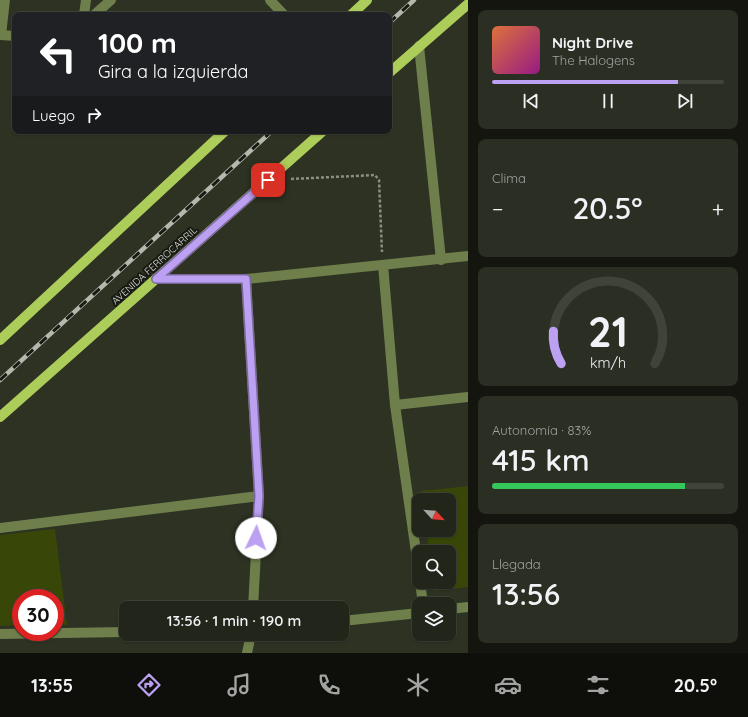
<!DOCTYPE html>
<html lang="es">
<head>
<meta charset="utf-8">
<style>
	body { margin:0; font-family:Quicksand,sans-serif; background:#2a2e23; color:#f1f3f6; height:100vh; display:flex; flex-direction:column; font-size:15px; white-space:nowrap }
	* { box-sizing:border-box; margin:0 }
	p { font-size:13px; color:#a2a5a2 }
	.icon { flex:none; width:22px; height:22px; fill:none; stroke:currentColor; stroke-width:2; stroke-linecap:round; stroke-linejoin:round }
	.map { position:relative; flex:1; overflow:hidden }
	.panel { display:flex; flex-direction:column; gap:10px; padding:10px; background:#13150e; width:280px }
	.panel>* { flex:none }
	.banner { position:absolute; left:12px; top:12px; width:380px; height:122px; border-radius:8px; box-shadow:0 1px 3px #0004,0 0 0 1px #3f4339; background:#202124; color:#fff; overflow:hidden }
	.needle { width:26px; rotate:116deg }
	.tools { position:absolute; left:412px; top:493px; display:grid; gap:8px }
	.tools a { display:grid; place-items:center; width:44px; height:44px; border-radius:8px; background:#22261a; box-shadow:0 1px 3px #0004,0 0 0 1px #3f4339; font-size:20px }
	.speed { position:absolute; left:12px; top:589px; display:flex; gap:8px; font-size:20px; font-weight:700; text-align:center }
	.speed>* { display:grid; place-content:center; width:52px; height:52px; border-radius:50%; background:#22261a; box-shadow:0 1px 3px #0004,0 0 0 1px #3f4339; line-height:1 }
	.speed .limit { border:6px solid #d22; background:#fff; color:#111 }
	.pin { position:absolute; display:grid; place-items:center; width:34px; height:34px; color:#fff; margin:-17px; border-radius:8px; box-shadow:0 2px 6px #0006 }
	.me { position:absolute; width:44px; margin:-22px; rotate:3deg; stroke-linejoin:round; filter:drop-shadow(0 0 3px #0008) }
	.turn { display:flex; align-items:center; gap:14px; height:84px; padding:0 20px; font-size:18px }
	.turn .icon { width:52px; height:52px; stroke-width:2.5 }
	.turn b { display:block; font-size:28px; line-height:34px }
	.then { display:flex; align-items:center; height:38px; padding:0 20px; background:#0003; gap:8px; font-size:15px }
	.big { font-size:30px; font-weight:600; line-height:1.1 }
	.panel .widget { flex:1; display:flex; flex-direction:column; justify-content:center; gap:6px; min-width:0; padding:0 14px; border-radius:8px; background:#2a2e23 }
	.panel .dial { align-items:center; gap:0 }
	.dial svg { height:104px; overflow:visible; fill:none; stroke:#3f4339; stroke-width:7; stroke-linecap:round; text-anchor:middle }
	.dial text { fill:#f1f3f6; stroke:none }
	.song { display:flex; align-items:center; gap:12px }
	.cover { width:48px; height:48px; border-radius:6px; background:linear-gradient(135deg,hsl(20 70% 55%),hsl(310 70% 35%)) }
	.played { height:4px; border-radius:2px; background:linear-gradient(90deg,#bca0f2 80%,#3f4339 80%) }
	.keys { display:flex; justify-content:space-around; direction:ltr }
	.heat { display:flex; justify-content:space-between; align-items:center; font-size:22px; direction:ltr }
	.charge { height:6px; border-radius:3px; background:linear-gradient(90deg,#34c759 83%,#3f4339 0) }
	.trip { position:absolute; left:119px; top:601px; width:230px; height:40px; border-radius:8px; background:#22261a; box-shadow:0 1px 3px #0004,0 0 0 1px #3f4339; font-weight:600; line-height:40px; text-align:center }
	.menu { display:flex; height:64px; justify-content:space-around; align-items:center; background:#0e0f0a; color:#a2a5a2 }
	.menu .icon { width:28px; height:28px }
	.menu .active { color:#bca0f2 }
	.menu b { font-size:18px; color:#f1f3f6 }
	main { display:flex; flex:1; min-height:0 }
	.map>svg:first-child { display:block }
</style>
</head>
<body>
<main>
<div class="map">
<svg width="468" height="653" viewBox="0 0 468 653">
	<rect width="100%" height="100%" fill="#2d3223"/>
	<g fill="#384707">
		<path d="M468,486V587L434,591L433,582H449V552H429L427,530H449V500H423L422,491Z"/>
		<path d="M55,529L67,625H55V598H21V625L0,626V535Z"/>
	</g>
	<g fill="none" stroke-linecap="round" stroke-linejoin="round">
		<path stroke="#8b8f83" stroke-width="2.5" stroke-dasharray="3 2" stroke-linecap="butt" d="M291,179L375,175L379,180L382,252"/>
		<g stroke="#6e7f4b" stroke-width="10">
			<path d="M270,0L284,15"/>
			<path d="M84,15L86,0"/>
			<path d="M94,15L111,0"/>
			<path d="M0,35L15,36"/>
			<path d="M1,35L5,0"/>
			<path d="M419,46L441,260"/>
			<path d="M383,265L395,405L419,573"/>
			<path d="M156,279H246L468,256"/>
			<path d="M246,279L259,496L253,608"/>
			<path d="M395,405L468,397"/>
			<path d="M0,528L259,496"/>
			<path d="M420,582L423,604"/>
			<path d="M449,609L468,607"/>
			<path d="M342,621L419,613"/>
			<path d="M0,634L126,632"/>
			<path d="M247,653L251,634"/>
		</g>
		<g stroke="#adcd5b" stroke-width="10">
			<path d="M351,15L367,0"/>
			<path d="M389,73L468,4"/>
			<path d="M0,340L225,131"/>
			<path d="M0,417L323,131"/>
		</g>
		<defs>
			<g id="rail">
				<path d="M389,23L414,0"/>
				<path d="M0,380L272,131"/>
			</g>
		</defs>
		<use href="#rail" stroke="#b4b8ad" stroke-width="4.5"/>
		<use href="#rail" stroke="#171912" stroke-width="3" stroke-dasharray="9" stroke-linecap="butt"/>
	</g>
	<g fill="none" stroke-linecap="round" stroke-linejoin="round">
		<defs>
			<path id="route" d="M256,538L259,496L246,279H156L268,180"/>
		</defs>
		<use href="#route" stroke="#7a689d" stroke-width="10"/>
		<use href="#route" stroke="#bca0f2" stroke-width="7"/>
	</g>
	<g text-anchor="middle" stroke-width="4" stroke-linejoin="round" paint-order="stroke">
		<g font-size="10" fill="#dbdfd5" stroke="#171912">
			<text transform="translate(154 265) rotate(-42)" y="4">AVENIDA FERROCARRIL</text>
		</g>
	</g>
</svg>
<div class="tools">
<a><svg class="needle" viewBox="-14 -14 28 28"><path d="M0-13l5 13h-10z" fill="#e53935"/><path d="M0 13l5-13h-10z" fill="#a2a5a2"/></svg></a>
<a><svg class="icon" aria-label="search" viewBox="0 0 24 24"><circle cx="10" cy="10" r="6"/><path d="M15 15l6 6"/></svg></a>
<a><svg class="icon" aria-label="layers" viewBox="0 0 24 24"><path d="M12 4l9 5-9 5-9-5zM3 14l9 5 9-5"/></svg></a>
</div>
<div class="speed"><div class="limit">30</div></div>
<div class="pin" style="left:268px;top:180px;background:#d93025"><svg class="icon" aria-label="arrive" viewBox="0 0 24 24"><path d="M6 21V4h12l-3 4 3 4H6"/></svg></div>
<svg class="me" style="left:256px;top:538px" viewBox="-20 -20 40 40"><circle r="19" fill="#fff"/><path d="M0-13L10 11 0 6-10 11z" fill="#bca0f2"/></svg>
<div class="trip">13:56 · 1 min · 190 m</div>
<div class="banner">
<div class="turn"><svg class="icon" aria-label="left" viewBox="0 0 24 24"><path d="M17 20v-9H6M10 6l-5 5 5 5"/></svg><div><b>100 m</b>Gira a la izquierda</div></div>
<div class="then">Luego<svg class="icon" aria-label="right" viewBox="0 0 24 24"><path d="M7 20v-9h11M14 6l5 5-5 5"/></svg></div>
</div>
</div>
<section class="panel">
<div class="widget">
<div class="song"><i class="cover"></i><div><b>Night Drive</b><p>The Halogens</p></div></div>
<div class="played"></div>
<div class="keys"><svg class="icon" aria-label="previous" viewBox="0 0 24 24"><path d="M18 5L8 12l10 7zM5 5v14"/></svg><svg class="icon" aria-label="pause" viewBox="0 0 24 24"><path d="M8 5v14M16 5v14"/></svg><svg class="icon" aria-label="next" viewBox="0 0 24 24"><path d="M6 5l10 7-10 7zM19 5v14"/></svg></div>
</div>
<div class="widget"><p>Clima</p>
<div class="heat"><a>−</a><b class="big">20.5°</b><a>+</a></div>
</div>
<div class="widget dial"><svg viewBox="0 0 100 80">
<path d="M14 69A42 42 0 1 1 86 69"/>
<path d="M14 69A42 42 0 0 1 8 44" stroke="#bca0f2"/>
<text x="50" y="56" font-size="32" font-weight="700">21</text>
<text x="50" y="72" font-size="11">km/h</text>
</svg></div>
<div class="widget"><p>Autonomía · 83%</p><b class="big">415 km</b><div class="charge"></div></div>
<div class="widget"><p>Llegada</p><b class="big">13:56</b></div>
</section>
</main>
<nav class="menu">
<b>13:55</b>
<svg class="icon active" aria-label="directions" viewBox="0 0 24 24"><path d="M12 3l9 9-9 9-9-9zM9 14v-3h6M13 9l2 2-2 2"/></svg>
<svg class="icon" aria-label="music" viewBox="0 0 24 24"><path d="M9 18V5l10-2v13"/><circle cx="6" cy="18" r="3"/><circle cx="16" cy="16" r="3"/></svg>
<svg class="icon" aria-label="phone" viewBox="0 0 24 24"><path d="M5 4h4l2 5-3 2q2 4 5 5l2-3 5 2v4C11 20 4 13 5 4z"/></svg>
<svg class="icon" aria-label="climate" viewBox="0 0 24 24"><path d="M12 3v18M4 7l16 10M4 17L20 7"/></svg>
<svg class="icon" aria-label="car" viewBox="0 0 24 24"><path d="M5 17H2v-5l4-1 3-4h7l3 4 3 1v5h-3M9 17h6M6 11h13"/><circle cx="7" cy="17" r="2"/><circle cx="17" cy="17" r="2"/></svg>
<svg class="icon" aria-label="filters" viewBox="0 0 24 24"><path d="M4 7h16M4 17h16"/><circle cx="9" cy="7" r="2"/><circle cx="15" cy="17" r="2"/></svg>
<b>20.5°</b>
</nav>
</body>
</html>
